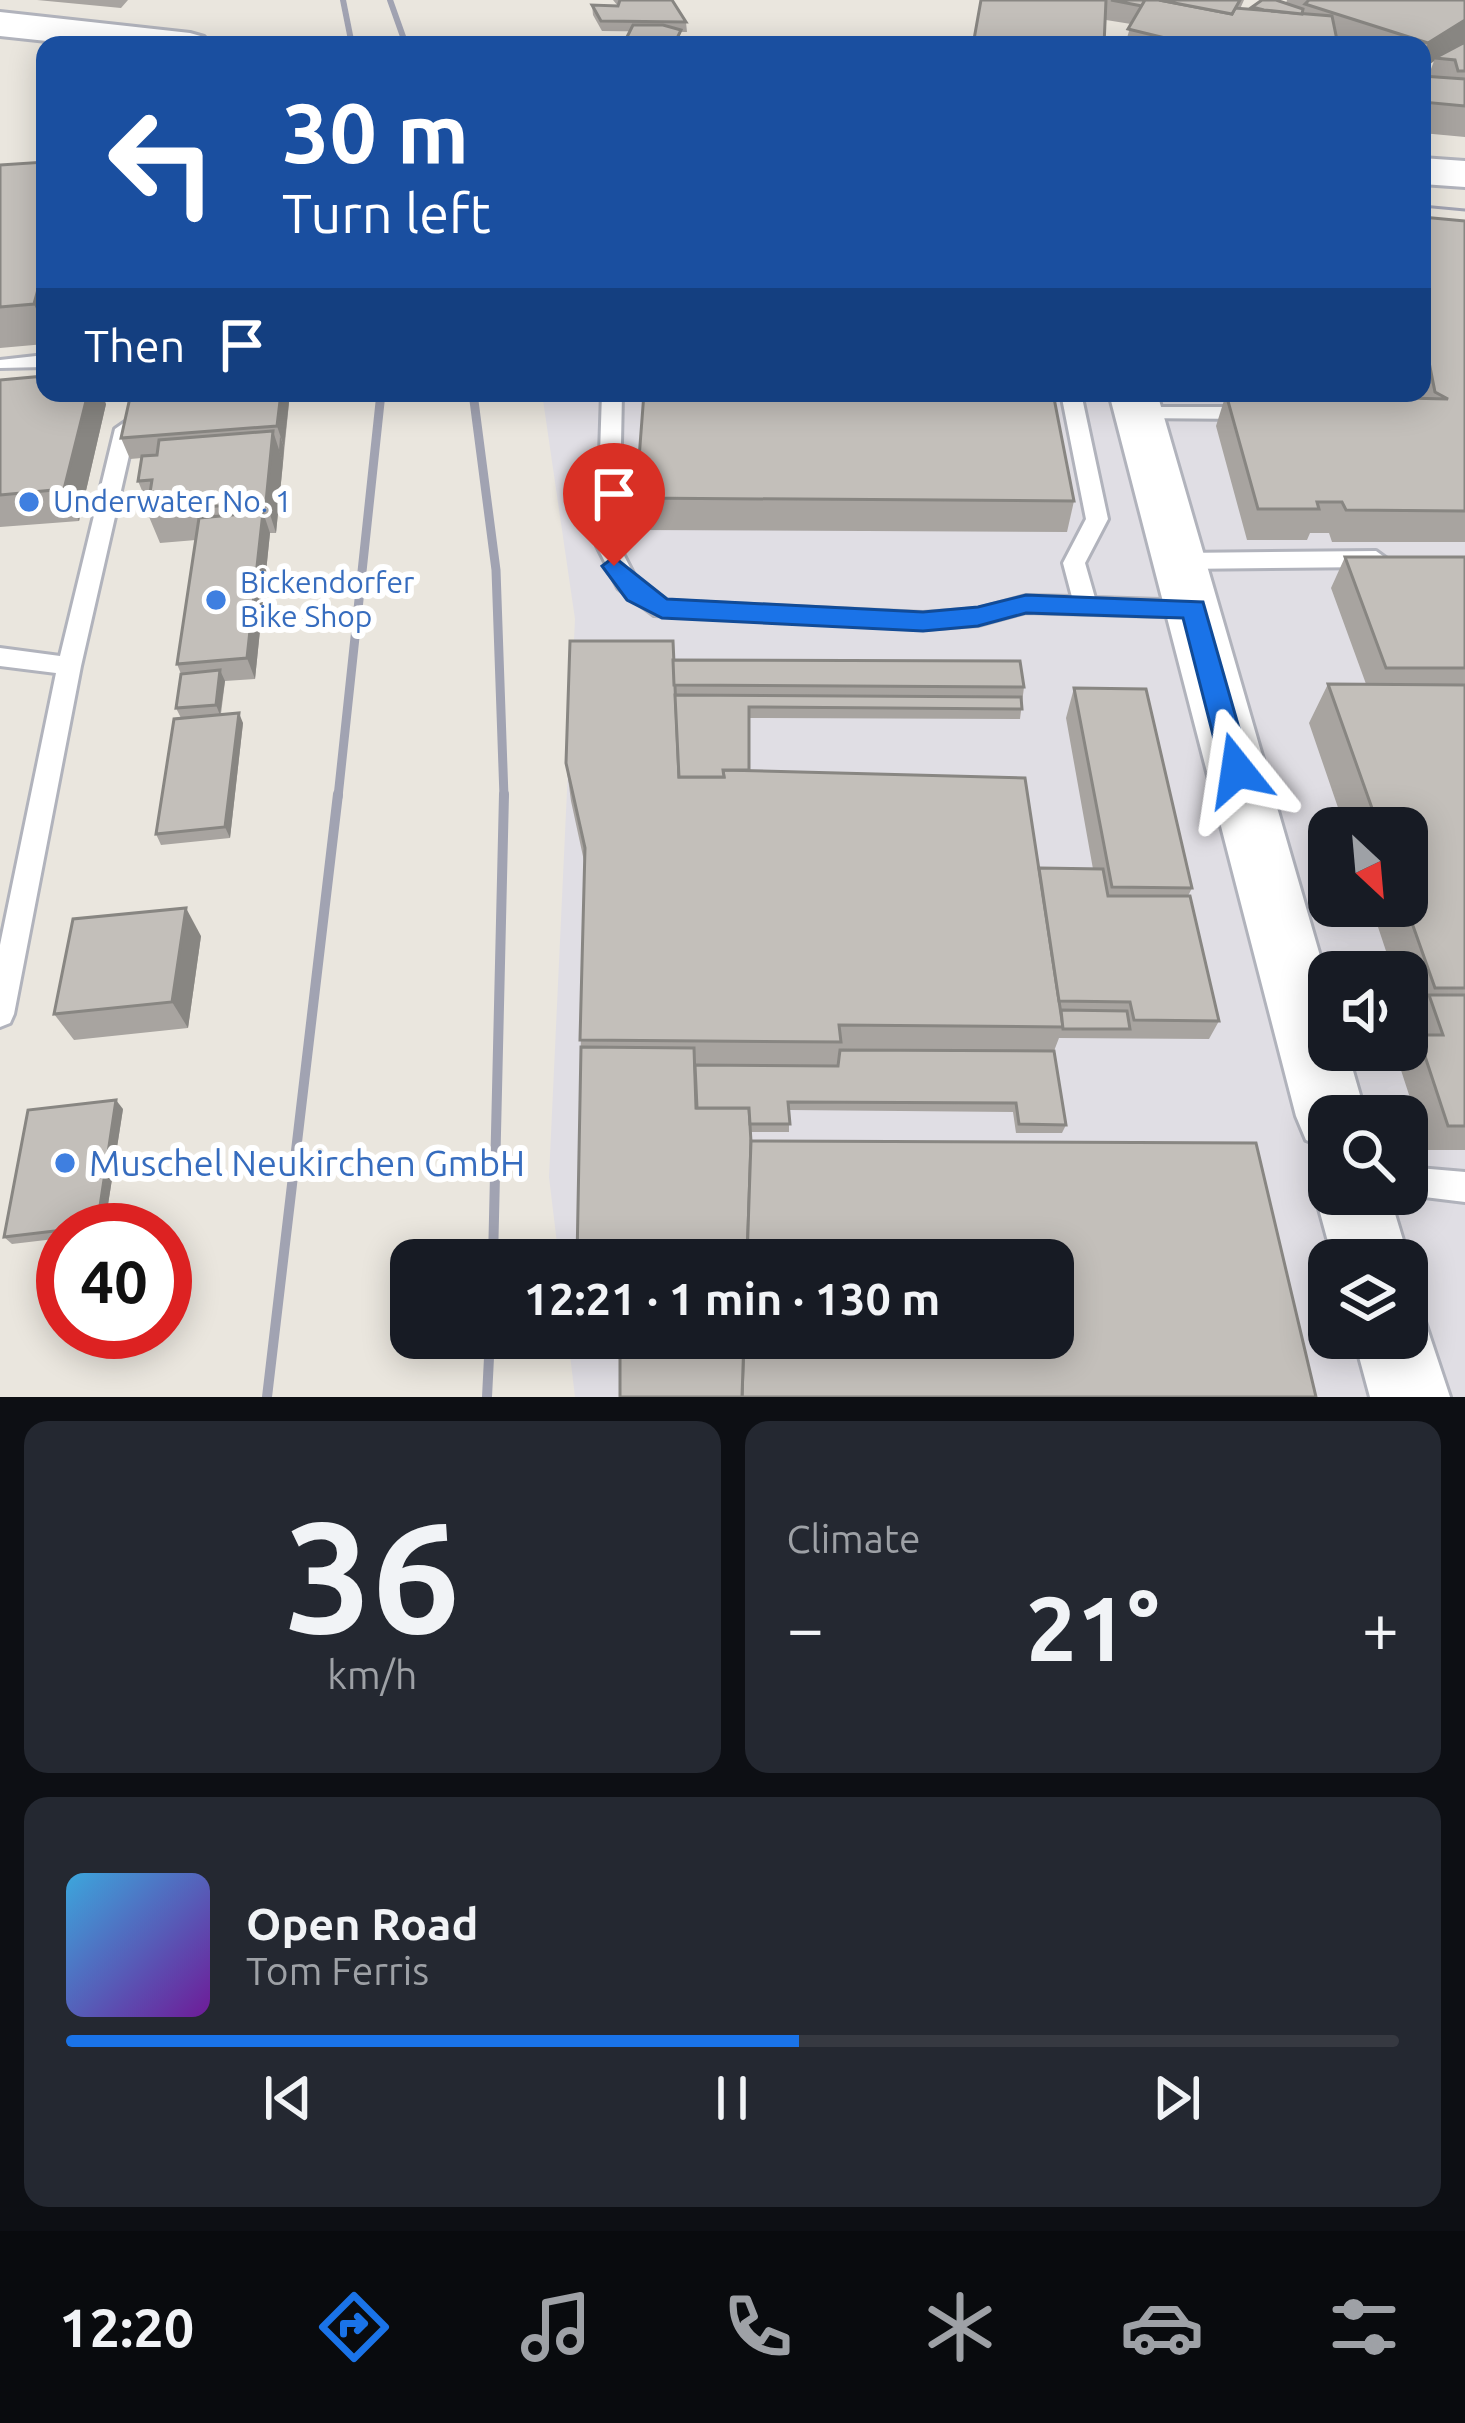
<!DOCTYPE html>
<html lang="en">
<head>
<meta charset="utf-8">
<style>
	body { margin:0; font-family:Ubuntu,sans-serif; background:#242831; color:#f1f3f6; height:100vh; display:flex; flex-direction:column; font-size:45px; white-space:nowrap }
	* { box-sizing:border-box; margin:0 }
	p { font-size:39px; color:#9ea1a6 }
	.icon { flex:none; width:66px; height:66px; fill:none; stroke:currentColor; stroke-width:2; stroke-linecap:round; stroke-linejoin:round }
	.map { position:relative; height:1397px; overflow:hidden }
	.sheet { display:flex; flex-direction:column; gap:24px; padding:24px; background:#0d0f14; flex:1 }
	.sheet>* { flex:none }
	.banner { position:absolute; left:36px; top:36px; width:1395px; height:366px; border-radius:24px; box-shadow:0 6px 30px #0003; background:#1a4fa0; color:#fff; overflow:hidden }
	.needle { width:78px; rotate:154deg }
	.buttons { position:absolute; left:1308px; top:807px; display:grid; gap:24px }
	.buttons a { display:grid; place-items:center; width:120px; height:120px; border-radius:24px; background:#171b24; box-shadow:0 6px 30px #0003; font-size:60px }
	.speed { position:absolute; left:36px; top:1203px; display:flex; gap:24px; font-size:60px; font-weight:700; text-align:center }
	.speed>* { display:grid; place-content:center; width:156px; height:156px; border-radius:50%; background:#171b24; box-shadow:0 6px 30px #0003; line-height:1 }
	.speed .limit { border:18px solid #d22; background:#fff; color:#111 }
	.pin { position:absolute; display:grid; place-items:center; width:102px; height:102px; color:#fff; margin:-123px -51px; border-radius:50% 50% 50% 0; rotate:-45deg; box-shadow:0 0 12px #0007 }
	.pin .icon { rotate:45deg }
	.me { position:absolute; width:132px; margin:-66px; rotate:345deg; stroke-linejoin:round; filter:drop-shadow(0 0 9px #0008) }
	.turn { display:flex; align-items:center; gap:42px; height:252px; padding:0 48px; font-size:54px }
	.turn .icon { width:156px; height:156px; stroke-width:2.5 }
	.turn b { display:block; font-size:84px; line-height:102px }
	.then { display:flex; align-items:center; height:114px; padding:0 48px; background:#0003; gap:24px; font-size:45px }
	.big { font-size:90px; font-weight:700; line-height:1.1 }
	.sheet .widget { flex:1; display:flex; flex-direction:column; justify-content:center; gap:18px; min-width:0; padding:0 42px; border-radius:24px; background:#242831 }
	.sheet .dial { align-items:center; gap:0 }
	.dial b { font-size:156px; line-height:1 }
	.song { display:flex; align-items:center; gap:36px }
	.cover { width:144px; height:144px; border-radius:18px; background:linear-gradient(135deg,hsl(200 70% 55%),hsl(280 70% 35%)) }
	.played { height:12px; border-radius:6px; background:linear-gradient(90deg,#1a73e8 55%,#363941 55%) }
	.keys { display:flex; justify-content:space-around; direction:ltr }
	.heat { display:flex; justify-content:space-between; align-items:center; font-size:66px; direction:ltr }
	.sheet .tiles { flex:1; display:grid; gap:24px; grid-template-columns:1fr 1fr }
	.widget:last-child { grid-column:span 2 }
	.trip { position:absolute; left:390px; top:1239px; width:684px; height:120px; border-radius:24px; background:#171b24; box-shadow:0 6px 30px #0003; font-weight:700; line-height:120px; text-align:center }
	.dock { display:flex; height:192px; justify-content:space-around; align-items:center; background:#090b0e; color:#9ea1a6 }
	.dock .icon { width:84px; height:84px }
	.dock .on { color:#1a73e8 }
	.dock b { font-size:54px; color:#f1f3f6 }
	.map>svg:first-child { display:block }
</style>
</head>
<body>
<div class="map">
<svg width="1465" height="1397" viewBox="0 0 1465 1397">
	<rect width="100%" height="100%" fill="#eae6de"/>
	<path fill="#e0dee4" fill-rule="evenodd" d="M1465,244V1397H575L568,1338H1053V1260H559L549,1177L575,619L542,393H1422ZM1329,828H1407V906H1329ZM1329,972H1407V1050H1329ZM1329,1116H1407V1194H1329ZM1329,1260H1407V1338H1329Z"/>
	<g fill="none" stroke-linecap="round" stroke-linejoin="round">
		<defs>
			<g id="service">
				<path d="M45,355V367L0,368V360Z"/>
				<path d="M602,393H622L619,546L635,577L667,601L923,613L978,609L1026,596L1072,597L1063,563L1086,519L1061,393H1081L1108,519L1085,563L1095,598L1193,601L1204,609L1193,617L1026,612L978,625L923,629L654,615L618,588L597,546Z"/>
				<path d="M1139,407H1250L1260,413L1250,419L1132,418L1129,413Z"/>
				<path d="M125,422L135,429L81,666L14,1014L10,1023L0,1027V945L56,673L0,666V648L60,656L115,429Z"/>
				<path d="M1376,551L1387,559L1376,567L1180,569L1169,561L1180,553Z"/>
				<path d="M1407,1167L1465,1172V1202L1400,1194H1407Z"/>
			</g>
			<g id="tertiary">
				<path d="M1109,393H1157L1329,987V1050H1347L1366,1116H1329V1149L1306,1140L1296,1116Z"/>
				<path d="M1329,1167V1194H1389L1409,1260L1407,1264L1333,1260L1315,1194Z"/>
				<path d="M1407,1305L1421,1310L1450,1397H1370L1354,1338H1407Z"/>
			</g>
			<g id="secondary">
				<path d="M0,12L190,33L204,37L210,45H84L0,36Z"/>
				<path d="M1422,158L1465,161V187L1422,184Z"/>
			</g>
		</defs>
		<use href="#service" stroke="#b1b3bc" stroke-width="6"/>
		<use href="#tertiary" stroke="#b1b3bc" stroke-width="6"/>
		<use href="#secondary" stroke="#b1b3bc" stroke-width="6"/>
		<use href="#service" fill="#fff" fill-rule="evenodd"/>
		<use href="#tertiary" fill="#fff" fill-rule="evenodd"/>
		<use href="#secondary" fill="#fff" fill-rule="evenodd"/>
		<path stroke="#a1a3b2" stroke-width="3" d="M1422,206L1465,210"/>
		<g stroke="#a1a3b2" stroke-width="6">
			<path d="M343,0L352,45"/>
			<path d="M390,0L406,45"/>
		</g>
		<g stroke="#a1a3b2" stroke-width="9">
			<path d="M473,393L496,570L504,797"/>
			<path d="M338,797L381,393"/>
		</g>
		<g stroke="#a1a3b2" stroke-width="10">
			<path d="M493,1260L504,794"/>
			<path d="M267,1397L338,794"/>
			<path d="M487,1397L490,1338"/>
		</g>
	</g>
	<g fill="#a8a4a0">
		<path d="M37,0H128L121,8Z"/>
		<path d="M613,0H672L686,22L687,32L602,31L593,15L592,5L618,6Z"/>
		<path d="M981,0H1244L1240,9L1252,10V7L1286,3L1287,0H1465V137L1422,133V76L1428,77L1434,61L1426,67L1422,74V45H1125L1131,24Z"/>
		<path d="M45,162V344L0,348V165Z"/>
		<path d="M1422,217L1465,221V542H1332L1329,533H1310L1307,540H1247L1216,426L1226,394L1416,398L1415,393H1422Z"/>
		<path d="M0,380L106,404L79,521L0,527Z"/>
		<path d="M290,393L276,533H270L255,679L225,681L221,714L243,723L230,838L161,845L156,834L181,718L176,708L181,674L177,664L196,540L160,543L147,512L148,505L138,481L142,458L130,459L121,438Z"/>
		<path d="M636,498L1074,501L1067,532L639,530Z"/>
		<path d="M1345,557H1465V1150H1427L1398,1061L1415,1039L1407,1015V972H1393L1371,906H1407V828H1345L1309,723L1328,684H1366L1331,588Z"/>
		<path d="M673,660L1024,687L1020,719L749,718V770L1039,868L1093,869L1066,718L1074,688L1192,888L1188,896L1219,1021L1209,1039L1059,1038L1054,1051L1066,1125L1062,1133H1016L1013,1112L789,1110V1132H750L751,1141L1053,1338L577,1260L584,861L571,801L566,763Z"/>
		<path d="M201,936L188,1028L74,1040L54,1014Z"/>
		<path d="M123,1109L104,1230H63V1238L12,1244L4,1237Z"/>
	</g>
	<g fill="#888682">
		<path d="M1465,20V42L1435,58L1434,61L1426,67L1422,74V58L1428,43Z"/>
		<path d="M45,264V329L34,304Z"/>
		<path d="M88,393H102L106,404L79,521L64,489Z"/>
		<path d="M281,393H290L284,447L277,426Z"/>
		<path d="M273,431L283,462L276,533L266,502Z"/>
		<path d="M280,436L284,447L283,462L279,451Z"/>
		<path d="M263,512L270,533L255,679L247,658Z"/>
		<path d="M220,670L225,681L220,715L216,705Z"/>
		<path d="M239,713L243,723L230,838L225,827Z"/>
		<path d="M186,908L201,936L188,1028L172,1002Z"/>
		<path d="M116,1100L123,1109L104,1230H101L97,1226Z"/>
	</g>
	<g fill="#c3bfba" stroke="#888682" stroke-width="3">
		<path d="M620,0H672L686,22L601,21L592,5L618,6Z"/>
		<path d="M981,0H1106L1104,45H973Z"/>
		<path d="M1111,0H1145L1142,6Z"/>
		<path d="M1145,0H1159L1232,14L1235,8L1332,16L1338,45H1194L1128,29Z"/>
		<path d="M1159,0H1240L1232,14Z"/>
		<path d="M1262,0H1276L1303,9L1302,14L1264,10L1252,7Z"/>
		<path d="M1309,0H1465V20L1428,43L1305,4Z"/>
		<path d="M633,25H663L681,30L674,45H623Z"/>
		<path d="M1465,42V71H1458L1455,60L1435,58Z"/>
		<path d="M1422,76L1465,79V106L1422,102Z"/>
		<path d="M45,162V264L34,304L0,307V165Z"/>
		<path d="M1422,217L1465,221V511L1346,510L1342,502H1317L1319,509H1258L1226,394L1448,399L1435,392L1422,327Z"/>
		<path d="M45,376V393H88L64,489L0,495V380Z"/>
		<path d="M131,393H281L277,426L121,438Z"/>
		<path d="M644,393H1053L1074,501L636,498Z"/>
		<path d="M273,431L266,502L147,512L152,480L138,481L142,456L157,455L159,440Z"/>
		<path d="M263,512L247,658L177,664L199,518Z"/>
		<path d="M1345,557H1465V668H1386Z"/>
		<path d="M570,641H673L679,777H724L723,770L1025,778L1063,1027L839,1025L841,1042L580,1040L585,848L566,763Z"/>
		<path d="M673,660L1020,661L1024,687L674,685Z"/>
		<path d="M220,670L216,705L176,708L181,674Z"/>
		<path d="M1328,684L1465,685V988H1435L1406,906L1407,828H1379Z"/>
		<path d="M1074,688L1146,689L1192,888L1112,887Z"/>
		<path d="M675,695L1021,697L1022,709L749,707V770H723L724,777H679Z"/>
		<path d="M239,713L225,827L156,834L174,719Z"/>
		<path d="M1039,868L1103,869L1108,896H1190L1219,1021L1134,1020L1130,1002L1059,1001Z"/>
		<path d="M186,908L172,1002L54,1014L73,919Z"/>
		<path d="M1429,995H1465V1126H1448L1418,1035H1443Z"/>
		<path d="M1061,1010L1127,1011L1130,1029H1063Z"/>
		<path d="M581,1047L694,1048L696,1108H749L751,1142L747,1260H577Z"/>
		<path d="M840,1050L1054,1051L1066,1125L1019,1124L1016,1103L788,1102L790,1124H750L749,1108H697L695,1065L838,1066Z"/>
		<path d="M116,1100L97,1226L4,1237L28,1110Z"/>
		<path d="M751,1141L1256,1143L1316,1397H742L744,1338H1053V1260H747Z"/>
		<path d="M620,1338H744L742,1397H620Z"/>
	</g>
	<path fill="#1a73e8" stroke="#114b97" stroke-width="3" d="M614,557L667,599L923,612L978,607L1026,595L1203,602L1251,770L1237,781L1222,770L1183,618L1026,613L978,626L923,631L662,618L627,600L602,566Z"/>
	<g fill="#3f7fe0" stroke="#fff" stroke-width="4.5">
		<circle cx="29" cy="502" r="12"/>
		<circle cx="216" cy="600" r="12"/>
		<circle cx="65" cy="1163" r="12"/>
	</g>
	<g text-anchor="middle" stroke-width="12" stroke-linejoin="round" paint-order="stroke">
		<g font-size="30" fill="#366cbe" stroke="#fff" text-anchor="start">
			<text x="53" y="512">Underwater No. 1</text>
			<text x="240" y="593">Bickendorfer<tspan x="240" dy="34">Bike Shop</tspan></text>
		</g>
		<g font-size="36" fill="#366cbe" stroke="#fff" text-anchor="start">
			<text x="89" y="1176">Muschel Neukirchen GmbH</text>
		</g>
	</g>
</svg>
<div class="buttons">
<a><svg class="needle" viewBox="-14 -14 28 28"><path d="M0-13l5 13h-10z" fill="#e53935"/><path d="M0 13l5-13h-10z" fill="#9ea1a6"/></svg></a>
<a><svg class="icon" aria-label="sound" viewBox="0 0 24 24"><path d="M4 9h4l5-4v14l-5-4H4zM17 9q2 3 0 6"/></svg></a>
<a><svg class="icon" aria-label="search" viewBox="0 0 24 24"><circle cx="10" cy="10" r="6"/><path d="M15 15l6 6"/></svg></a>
<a><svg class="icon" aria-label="layers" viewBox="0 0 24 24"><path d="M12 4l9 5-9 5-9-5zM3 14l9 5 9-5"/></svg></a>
</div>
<div class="speed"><div class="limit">40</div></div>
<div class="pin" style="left:614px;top:566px;background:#d93025"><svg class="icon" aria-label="arrive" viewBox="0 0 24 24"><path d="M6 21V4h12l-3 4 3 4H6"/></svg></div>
<svg class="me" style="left:1237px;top:770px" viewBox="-20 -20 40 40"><path d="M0-17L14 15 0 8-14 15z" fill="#1a73e8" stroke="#fff" stroke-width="4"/></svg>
<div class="trip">12:21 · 1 min · 130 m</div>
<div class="banner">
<div class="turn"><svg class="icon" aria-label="left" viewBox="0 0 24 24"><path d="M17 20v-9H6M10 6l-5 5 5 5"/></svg><div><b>30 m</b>Turn left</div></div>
<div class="then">Then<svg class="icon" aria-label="arrive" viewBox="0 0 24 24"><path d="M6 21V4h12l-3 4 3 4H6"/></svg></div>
</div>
</div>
<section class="sheet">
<div class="tiles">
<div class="widget dial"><b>36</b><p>km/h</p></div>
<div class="widget"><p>Climate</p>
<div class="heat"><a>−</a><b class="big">21°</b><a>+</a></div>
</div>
<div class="widget">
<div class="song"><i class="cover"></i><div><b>Open Road</b><p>Tom Ferris</p></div></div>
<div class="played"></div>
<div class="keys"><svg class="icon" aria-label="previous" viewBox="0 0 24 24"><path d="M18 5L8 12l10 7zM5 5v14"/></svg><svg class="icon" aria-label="pause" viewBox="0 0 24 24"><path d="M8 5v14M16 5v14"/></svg><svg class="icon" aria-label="next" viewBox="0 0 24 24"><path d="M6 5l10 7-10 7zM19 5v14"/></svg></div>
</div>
</div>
</section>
<nav class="dock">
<b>12:20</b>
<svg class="icon on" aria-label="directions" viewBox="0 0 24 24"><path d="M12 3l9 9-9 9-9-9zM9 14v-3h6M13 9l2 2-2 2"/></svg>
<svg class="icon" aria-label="music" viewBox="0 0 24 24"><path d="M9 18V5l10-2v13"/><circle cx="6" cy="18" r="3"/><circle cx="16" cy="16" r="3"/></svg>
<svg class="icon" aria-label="phone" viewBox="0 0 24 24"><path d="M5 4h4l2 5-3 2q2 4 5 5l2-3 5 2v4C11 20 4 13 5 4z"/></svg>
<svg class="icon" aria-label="climate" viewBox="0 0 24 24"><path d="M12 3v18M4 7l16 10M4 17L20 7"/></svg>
<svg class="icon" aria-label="car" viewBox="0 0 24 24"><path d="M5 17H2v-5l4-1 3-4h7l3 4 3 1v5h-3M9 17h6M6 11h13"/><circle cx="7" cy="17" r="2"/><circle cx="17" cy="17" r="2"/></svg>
<svg class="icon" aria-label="filters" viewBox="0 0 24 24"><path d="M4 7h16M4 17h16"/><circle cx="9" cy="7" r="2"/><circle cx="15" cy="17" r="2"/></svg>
</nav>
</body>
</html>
